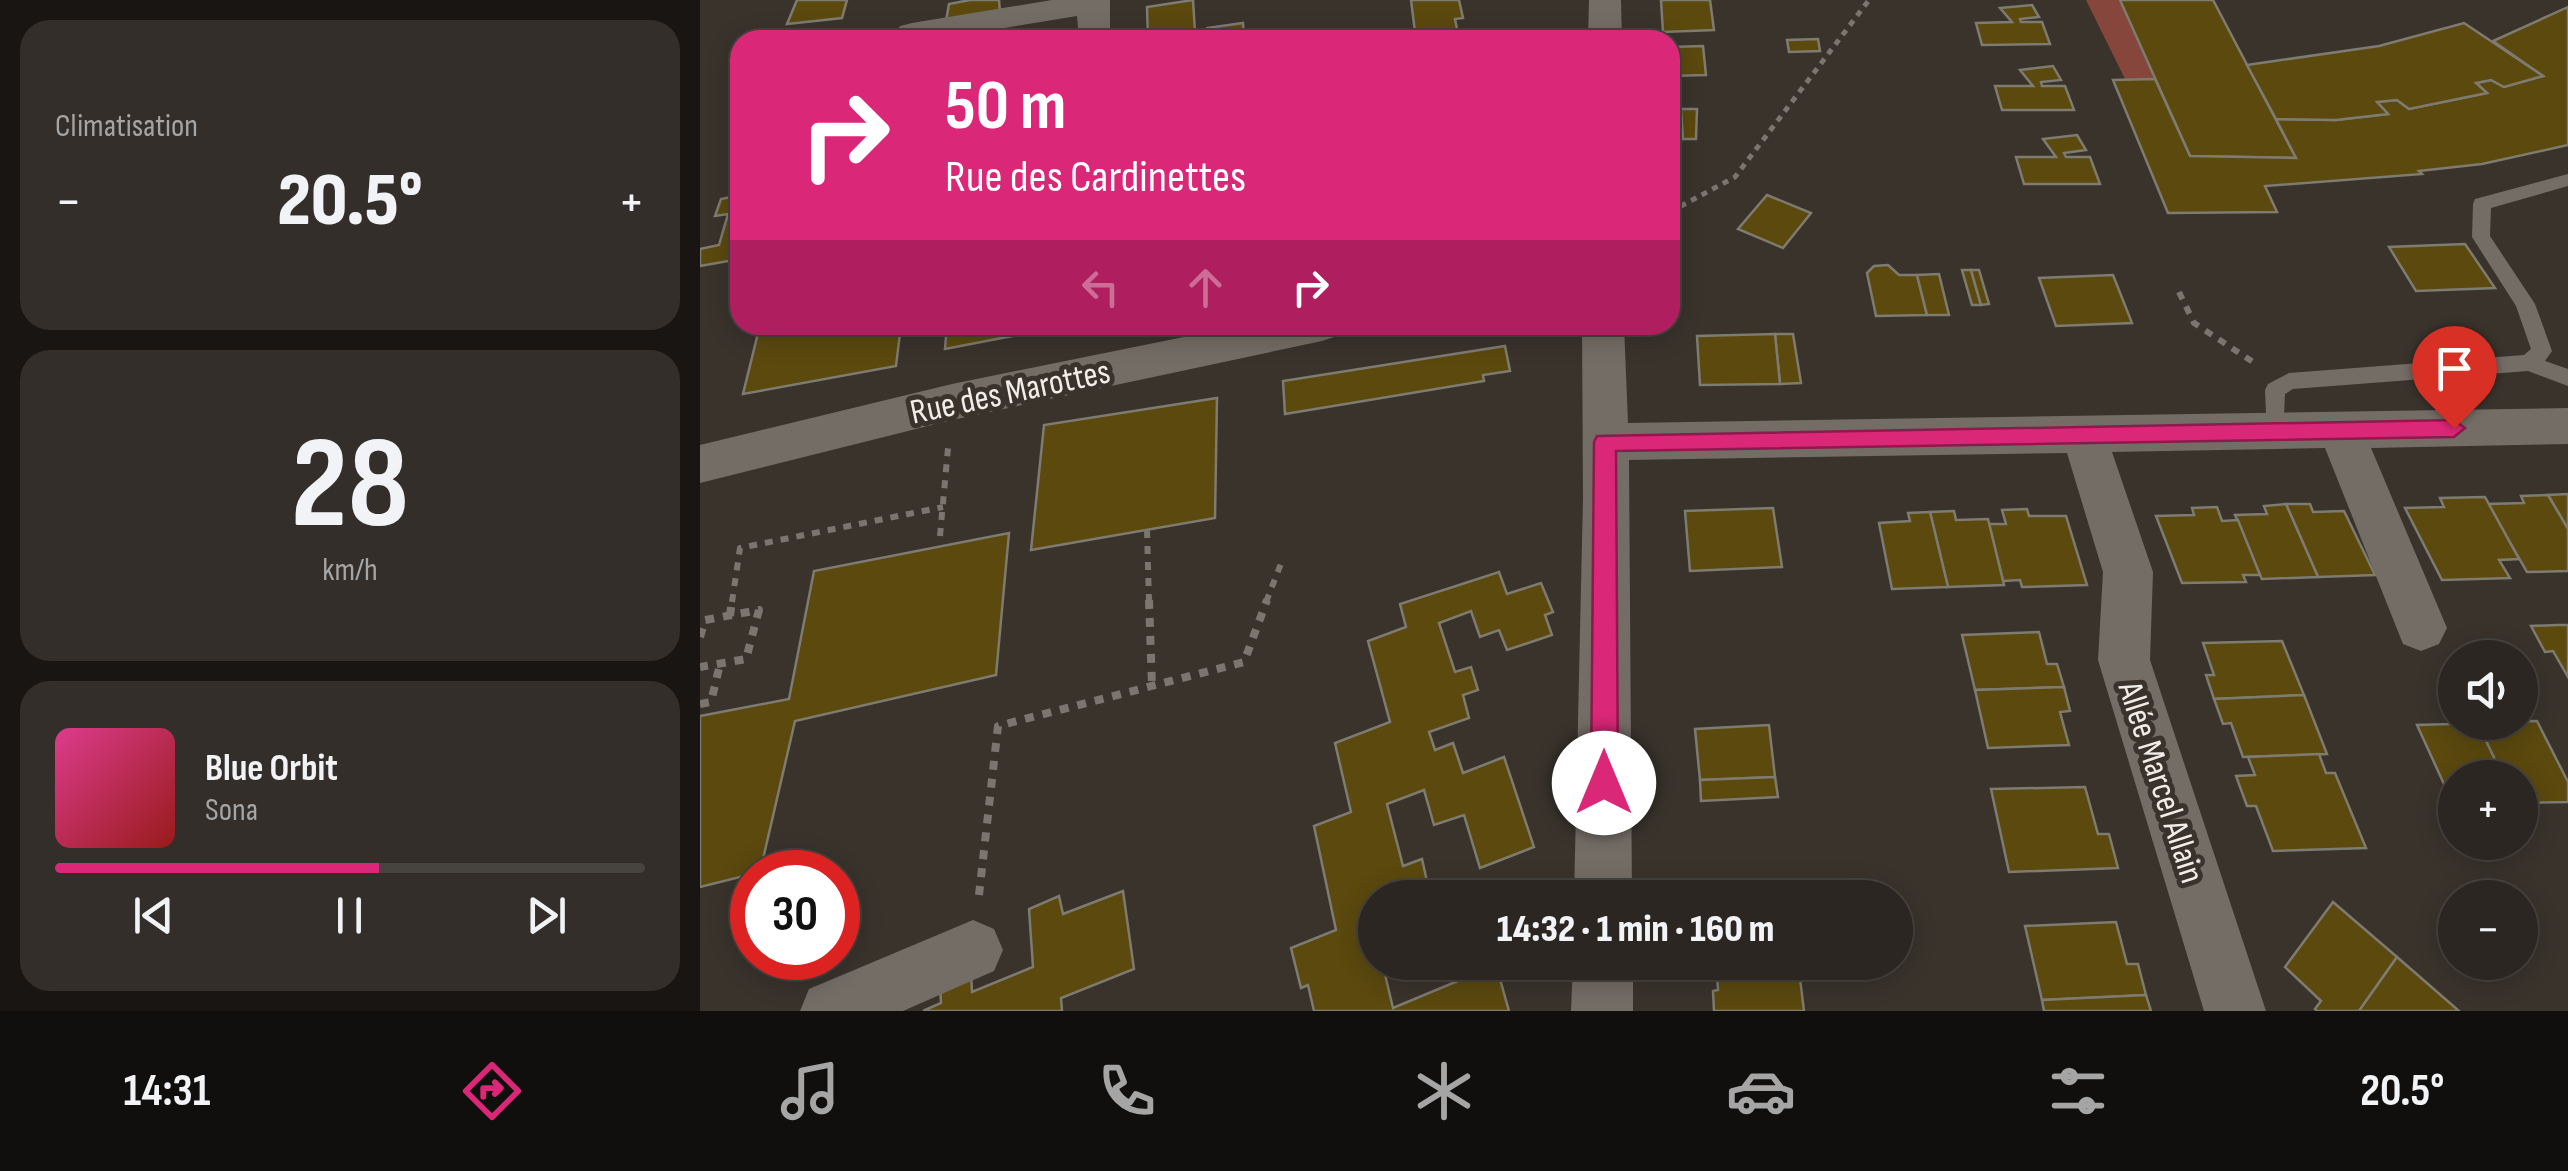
<!DOCTYPE html>
<html lang="fr">
<head>
<meta charset="utf-8">
<style>
	body { margin:0; font-family:"Sofia Sans Condensed",sans-serif; background:#332e2a; color:#f1f3f6; height:100vh; display:flex; flex-direction:column; font-size:38px; white-space:nowrap }
	* { box-sizing:border-box; margin:0 }
	p { font-size:32px; color:#a6a5a5 }
	.icon { flex:none; width:55px; height:55px; fill:none; stroke:currentColor; stroke-width:2; stroke-linecap:round; stroke-linejoin:round }
	.map { position:relative; flex:1; overflow:hidden }
	.panel { display:flex; flex-direction:column; gap:20px; padding:20px; background:#181512; width:700px }
	.panel>* { flex:none }
	.hud { position:absolute; left:30px; top:30px; width:950px; height:305px; border-radius:30px; box-shadow:0 5px 25px #0003,0 0 0 2px #47433f; background:#db2777; color:#fff; overflow:hidden }
	.fabs { position:absolute; left:1738px; top:640px; display:grid; gap:20px }
	.fabs a { display:grid; place-items:center; width:100px; height:100px; border-radius:50%; background:#2b2621; box-shadow:0 5px 25px #0003,0 0 0 2px #47433f; font-size:50px }
	.speed { position:absolute; left:30px; top:850px; display:flex; gap:20px; font-size:50px; font-weight:700; text-align:center }
	.speed>* { display:grid; place-content:center; width:130px; height:130px; border-radius:50%; background:#2b2621; box-shadow:0 5px 25px #0003,0 0 0 2px #47433f; line-height:1 }
	.speed .limit { border:15px solid #d22; background:#fff; color:#111 }
	.pin { position:absolute; display:grid; place-items:center; width:85px; height:85px; color:#fff; margin:-102px -42px; border-radius:50% 50% 50% 0; rotate:-45deg; box-shadow:0 0 10px #0007 }
	.pin .icon { rotate:45deg }
	.me { position:absolute; width:110px; margin:-55px; rotate:0deg; stroke-linejoin:round; filter:drop-shadow(0 0 8px #0008) }
	.turn { display:flex; align-items:center; gap:35px; height:210px; padding:0 50px; font-size:45px }
	.turn .icon { width:130px; height:130px; stroke-width:2.5 }
	.turn b { display:block; font-size:70px; line-height:85px }
	.lanes { display:flex; align-items:center; height:95px; padding:0 50px; background:#0003; justify-content:center; gap:50px; direction:ltr }
	.lanes .off { opacity:.35 }
	.big { font-size:75px; font-weight:800; line-height:1.1 }
	.panel .widget { flex:1; display:flex; flex-direction:column; justify-content:center; gap:15px; min-width:0; padding:0 35px; border-radius:30px; background:#332e2a }
	.panel .dial { align-items:center; gap:0 }
	.dial b { font-size:130px; line-height:1 }
	.song { display:flex; align-items:center; gap:30px }
	.cover { width:120px; height:120px; border-radius:15px; background:linear-gradient(135deg,hsl(330 70% 55%),hsl(0 70% 35%)) }
	.played { height:10px; border-radius:5px; background:linear-gradient(90deg,#db2777 55%,#47433f 55%) }
	.keys { display:flex; justify-content:space-around; direction:ltr }
	.heat { display:flex; justify-content:space-between; align-items:center; font-size:55px; direction:ltr }
	.trip { position:absolute; left:658px; top:880px; width:555px; height:100px; border-radius:50px; background:#2b2621; box-shadow:0 5px 25px #0003,0 0 0 2px #47433f; font-weight:800; line-height:100px; text-align:center }
	.dock { display:flex; height:160px; justify-content:space-around; align-items:center; background:#110f0d; color:#a6a5a5 }
	.dock .icon { width:70px; height:70px }
	.dock .current { color:#db2777 }
	.dock b { font-size:45px; color:#f1f3f6 }
	main { display:flex; flex:1; min-height:0 }
	.map>svg:first-child { display:block }
</style>
</head>
<body>
<main>
<section class="panel">
<div class="widget"><p>Climatisation</p>
<div class="heat"><a>−</a><b class="big">20.5°</b><a>+</a></div>
</div>
<div class="widget dial"><b>28</b><p>km/h</p></div>
<div class="widget">
<div class="song"><i class="cover"></i><div><b>Blue Orbit</b><p>Sona</p></div></div>
<div class="played"></div>
<div class="keys"><svg class="icon" aria-label="previous" viewBox="0 0 24 24"><path d="M18 5L8 12l10 7zM5 5v14"/></svg><svg class="icon" aria-label="pause" viewBox="0 0 24 24"><path d="M8 5v14M16 5v14"/></svg><svg class="icon" aria-label="next" viewBox="0 0 24 24"><path d="M6 5l10 7-10 7zM19 5v14"/></svg></div>
</div>
</section>
<div class="map">
<svg width="1868" height="1011" viewBox="0 0 1868 1011">
	<rect width="100%" height="100%" fill="#39332c"/>
	<path fill="#87463c" d="M1386,0H1420L1455,79H1425Z"/>
	<g fill="#5b490e" stroke="#7e7b71" stroke-width="2.5">
		<path d="M97,0H147L142,18L87,24Z"/>
		<path d="M270,0H299L300,12L246,21L249,4Z"/>
		<path d="M493,0L495,32L448,40L447,7Z"/>
		<path d="M711,0H759L763,18L755,19L759,39L716,40Z"/>
		<path d="M961,0H1010L1014,30L963,32Z"/>
		<path d="M1420,0H1513L1596,158L1490,156Z"/>
		<path d="M1332,5L1339,17L1320,19L1321,22H1342L1350,44L1282,45L1276,23L1312,22L1300,8Z"/>
		<path d="M1868,7V145L1782,164L1719,171L1722,174L1565,186L1577,212L1468,213L1413,80L1455,79L1490,156L1596,158L1576,119L1636,120L1688,114L1677,102L1697,100L1709,109L1787,93L1776,83L1791,80L1804,87L1843,76L1793,41Z"/>
		<path d="M543,23L544,34L508,40L507,28Z"/>
		<path d="M1764,23L1843,76L1804,87L1791,80L1776,83L1787,93L1709,109L1697,100L1677,102L1688,114L1636,120L1576,119L1547,65L1679,46Z"/>
		<path d="M1118,39L1120,51L1089,52L1087,40Z"/>
		<path d="M1003,46L1006,75L970,76V47Z"/>
		<path d="M1353,66L1361,80L1341,82L1342,86H1365L1374,110H1302L1295,86H1333L1320,70Z"/>
		<path d="M970,108H981L983,139H970Z"/>
		<path d="M981,109H997L996,139H983Z"/>
		<path d="M1377,135L1386,150L1364,153L1366,157H1390L1400,184H1324L1316,157H1356L1343,139Z"/>
		<path d="M40,195V259L0,266V249L19,245L28,214L15,216L21,199Z"/>
		<path d="M1067,195L1111,213L1083,248L1038,229Z"/>
		<path d="M1765,244L1795,288L1716,291L1689,247Z"/>
		<path d="M1188,265L1199,275H1217L1227,315L1176,316L1167,273L1174,266Z"/>
		<path d="M1262,270H1271L1281,305H1272Z"/>
		<path d="M1271,270H1279L1289,304L1281,305Z"/>
		<path d="M1239,274L1249,315H1227L1217,275Z"/>
		<path d="M1413,275L1432,323L1356,326L1339,278Z"/>
		<path d="M60,325H201L196,366L43,394Z"/>
		<path d="M247,325H369L245,349Z"/>
		<path d="M1075,334H1093L1101,383L1080,384Z"/>
		<path d="M1075,334L1080,384L1000,385L997,336Z"/>
		<path d="M805,346L810,371L783,375L784,381L585,414L583,381Z"/>
		<path d="M517,398L515,518L331,550L344,425Z"/>
		<path d="M1868,494V529L1848,495Z"/>
		<path d="M1848,495L1868,529V571L1827,572L1788,504L1824,503L1821,496Z"/>
		<path d="M1785,497L1819,559L1799,560L1810,578L1742,580L1705,508L1744,507L1740,498Z"/>
		<path d="M1586,504H1610L1613,512L1644,511L1675,575L1618,577Z"/>
		<path d="M1586,504L1618,577L1562,579L1560,575L1535,515L1567,514L1564,506Z"/>
		<path d="M1517,507L1522,521L1538,520L1560,575H1543L1546,582L1482,583L1456,516L1494,515L1492,508Z"/>
		<path d="M1073,508L1082,567L990,571L985,511Z"/>
		<path d="M1327,509L1329,516H1366L1387,585L1322,587L1320,580L1303,581L1289,524H1306L1302,510Z"/>
		<path d="M1254,511L1256,520L1288,519L1304,585L1248,587L1230,512Z"/>
		<path d="M1230,512L1248,587L1192,589L1179,523L1210,521L1208,513Z"/>
		<path d="M309,533L296,675L95,721L60,872L0,887V716L89,699L114,571Z"/>
		<path d="M799,572L807,594L841,583L853,612L845,615L852,635L807,650L799,630L780,637L771,611L739,623L755,672L771,667L778,690L763,695L769,718L729,732L735,750L753,743L763,773L804,757L834,847L780,868L764,815L734,825L724,790L687,804L703,866L722,859L728,886L711,893L712,898H675V962H682L693,1008L796,965L809,1011H614L608,985L601,988L591,948L636,930L614,826L651,812L635,743L690,722L668,641L706,627L700,604Z"/>
		<path d="M1857,625H1868V677L1853,651L1845,652L1831,626Z"/>
		<path d="M1339,632L1347,664H1357L1364,687L1275,690L1262,635Z"/>
		<path d="M1582,641L1604,695L1514,699L1506,675H1514L1503,643Z"/>
		<path d="M1364,687L1370,711L1360,712L1369,745L1288,748L1275,690Z"/>
		<path d="M1604,695L1627,754L1543,757L1531,723L1523,724L1514,699Z"/>
		<path d="M1755,713V722H1777L1804,778H1755L1754,806L1717,725L1751,724L1746,714Z"/>
		<path d="M1837,721L1868,782V802L1820,803V778H1804L1777,722Z"/>
		<path d="M1069,725L1075,777L1000,780L995,729Z"/>
		<path d="M1619,754L1626,773H1635L1666,848L1573,851L1556,806H1547L1536,776L1555,775L1548,757Z"/>
		<path d="M1075,777L1078,797L1001,801L1000,780Z"/>
		<path d="M1385,787L1398,834H1409L1418,868L1309,872L1291,789Z"/>
		<path d="M423,891L434,969L361,998L362,1011H223L241,1003L240,985L271,973L272,992L333,967L329,909L359,896L363,914Z"/>
		<path d="M1633,902L1697,957L1659,1011H1617L1615,1009L1621,1001L1585,967Z"/>
		<path d="M1416,922L1427,964H1438L1446,995L1342,1000L1325,926Z"/>
		<path d="M1697,957L1759,1011H1659Z"/>
		<path d="M1016,962H1098L1104,1011H1014L1013,991L1018,990Z"/>
		<path d="M1446,995L1451,1011H1344L1342,1000Z"/>
	</g>
	<g fill="none" stroke-linecap="round" stroke-linejoin="round">
		<path stroke="#7b756f" stroke-width="5" stroke-dasharray="6 6" stroke-linecap="butt" d="M970,212L1035,177L1169,0"/>
		<g stroke="#7b756f" stroke-width="6" stroke-dasharray="8 8" stroke-linecap="butt">
			<path d="M1479,292L1494,323L1556,364"/>
			<path d="M447,530L449,602"/>
			<path d="M240,536L248,448"/>
			<path d="M32,602L40,548L243,507"/>
			<path d="M566,602L582,561"/>
		</g>
		<g stroke="#7b756f" stroke-width="8" stroke-dasharray="9 9" stroke-linecap="butt">
			<path d="M449,600L452,686"/>
			<path d="M30,616L32,600"/>
			<path d="M0,637L5,620L59,610L46,659L0,667"/>
			<path d="M0,704L11,702L20,664"/>
			<path d="M279,895L298,726L544,662L567,600"/>
		</g>
		<path fill="#746d66" fill-rule="evenodd" d="M1868,174V186L1791,208L1790,236L1835,304L1852,351L1845,361L1868,369V386L1828,371L1593,389L1585,394L1583,437H1567L1565,390L1568,384L1589,373L1824,355L1831,349L1816,306L1772,237L1773,204L1775,199Z"/>
		<g fill="#746d66" fill-rule="evenodd">
			<path d="M352,0H410V29L424,33L429,40H379L377,16L232,40H200L195,33L200,26L212,23Z"/>
			<path d="M889,0H921L922,40H888Z"/>
			<path d="M543,325H643L637,336L622,341L252,420L0,483V445L252,384Z"/>
			<path d="M882,325H924L928,423L1868,408V444L1671,448L1747,628L1739,644L1721,651L1703,644L1625,448L1412,452L1453,572L1450,660L1566,1011H1504L1398,660L1403,572L1367,453L929,460L932,898H874L883,498Z"/>
			<path d="M273,920L294,929L303,950L294,971L203,1011H100L109,989Z"/>
			<path d="M873,962H933V1011H871Z"/>
		</g>
	</g>
	<path fill="#db2777" stroke="#8e194d" stroke-width="2.5" d="M1754,420L1765,428L1754,437L916,451L918,783L914,792L904,796L895,792L891,783L894,442L897,436Z"/>
	<g text-anchor="middle" stroke-width="10" stroke-linejoin="round" paint-order="stroke">
		<g font-size="35" fill="#f1ede9" stroke="#39332c">
			<text transform="translate(310 391) rotate(-12)" y="12">Rue des Marottes</text>
			<text transform="translate(1462 782) rotate(72)" y="12">Allée Marcel Allain</text>
		</g>
	</g>
</svg>
<div class="fabs">
<a><svg class="icon" aria-label="sound" viewBox="0 0 24 24"><path d="M4 9h4l5-4v14l-5-4H4zM17 9q2 3 0 6"/></svg></a>
<a>+</a>
<a>−</a>
</div>
<div class="speed"><div class="limit">30</div></div>
<div class="pin" style="left:1754px;top:428px;background:#d93025"><svg class="icon" aria-label="arrive" viewBox="0 0 24 24"><path d="M6 21V4h12l-3 4 3 4H6"/></svg></div>
<svg class="me" style="left:904px;top:783px" viewBox="-20 -20 40 40"><circle r="19" fill="#fff"/><path d="M0-13L10 11 0 6-10 11z" fill="#db2777"/></svg>
<div class="trip">14:32 · 1 min · 160 m</div>
<div class="hud">
<div class="turn"><svg class="icon" aria-label="right" viewBox="0 0 24 24"><path d="M7 20v-9h11M14 6l5 5-5 5"/></svg><div><b>50 m</b>Rue des Cardinettes</div></div>
<div class="lanes"><svg class="icon off" aria-label="left" viewBox="0 0 24 24"><path d="M17 20v-9H6M10 6l-5 5 5 5"/></svg><svg class="icon off" aria-label="ahead" viewBox="0 0 24 24"><path d="M12 20V5M6 11l6-6 6 6"/></svg><svg class="icon" aria-label="right" viewBox="0 0 24 24"><path d="M7 20v-9h11M14 6l5 5-5 5"/></svg></div>
</div>
</div>
</main>
<nav class="dock">
<b>14:31</b>
<svg class="icon current" aria-label="directions" viewBox="0 0 24 24"><path d="M12 3l9 9-9 9-9-9zM9 14v-3h6M13 9l2 2-2 2"/></svg>
<svg class="icon" aria-label="music" viewBox="0 0 24 24"><path d="M9 18V5l10-2v13"/><circle cx="6" cy="18" r="3"/><circle cx="16" cy="16" r="3"/></svg>
<svg class="icon" aria-label="phone" viewBox="0 0 24 24"><path d="M5 4h4l2 5-3 2q2 4 5 5l2-3 5 2v4C11 20 4 13 5 4z"/></svg>
<svg class="icon" aria-label="climate" viewBox="0 0 24 24"><path d="M12 3v18M4 7l16 10M4 17L20 7"/></svg>
<svg class="icon" aria-label="car" viewBox="0 0 24 24"><path d="M5 17H2v-5l4-1 3-4h7l3 4 3 1v5h-3M9 17h6M6 11h13"/><circle cx="7" cy="17" r="2"/><circle cx="17" cy="17" r="2"/></svg>
<svg class="icon" aria-label="filters" viewBox="0 0 24 24"><path d="M4 7h16M4 17h16"/><circle cx="9" cy="7" r="2"/><circle cx="15" cy="17" r="2"/></svg>
<b>20.5°</b>
</nav>
</body>
</html>
